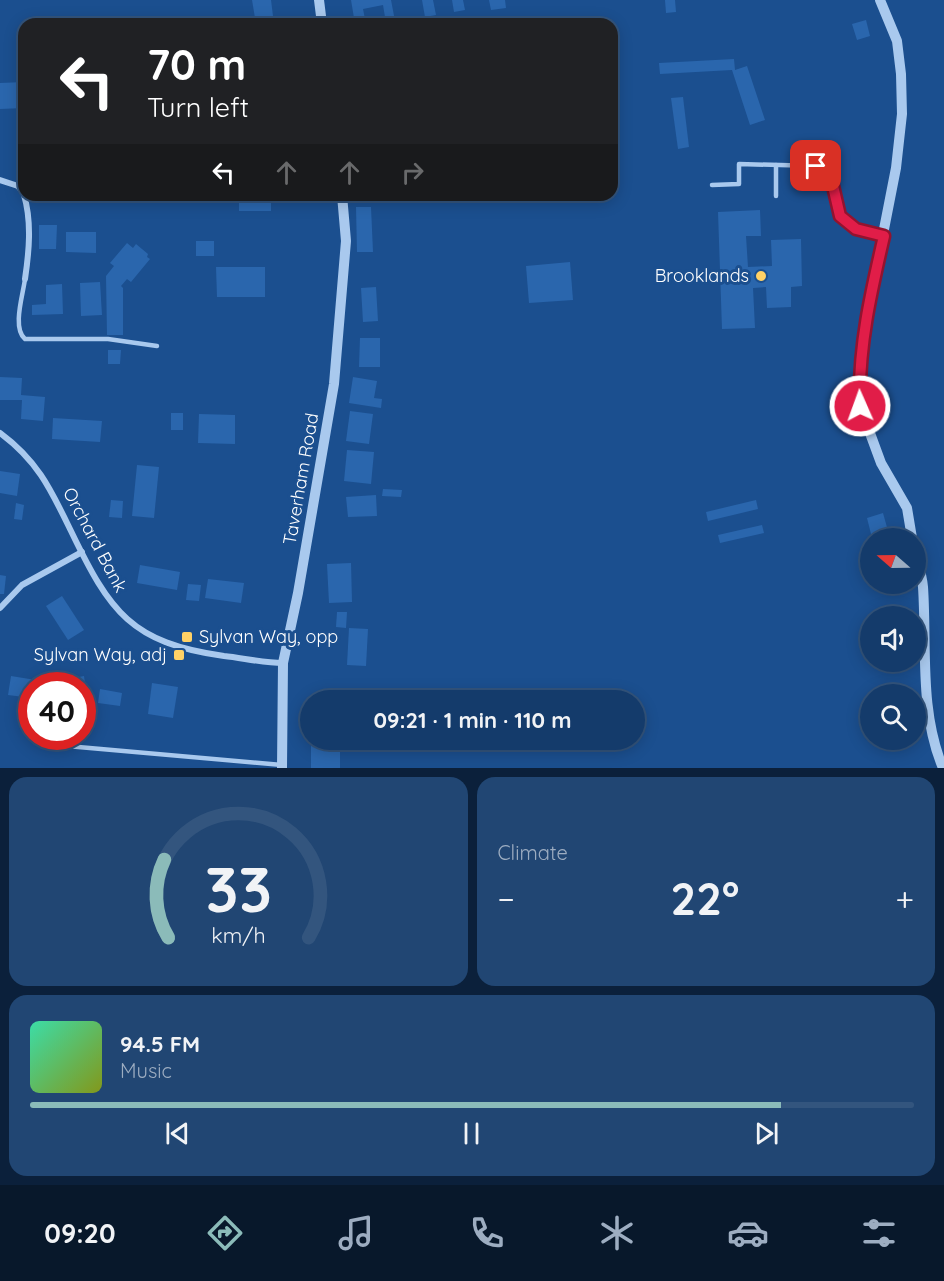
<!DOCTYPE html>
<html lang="en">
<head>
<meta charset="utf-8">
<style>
	body { margin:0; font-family:Quicksand,sans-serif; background:#214673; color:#f1f3f6; height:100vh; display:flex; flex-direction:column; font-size:22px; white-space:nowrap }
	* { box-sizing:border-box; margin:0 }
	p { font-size:20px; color:#9dadc1 }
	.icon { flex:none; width:33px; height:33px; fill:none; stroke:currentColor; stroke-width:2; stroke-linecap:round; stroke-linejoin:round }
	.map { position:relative; height:768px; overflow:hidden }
	.panel { display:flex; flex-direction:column; gap:9px; padding:9px; background:#0b203b; flex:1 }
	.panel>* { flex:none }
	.top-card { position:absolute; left:18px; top:18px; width:600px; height:183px; border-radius:18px; box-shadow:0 3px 15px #0003,0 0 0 2px #33557e; background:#202124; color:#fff; overflow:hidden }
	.needle { width:39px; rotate:290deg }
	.fabs { position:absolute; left:860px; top:528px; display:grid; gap:12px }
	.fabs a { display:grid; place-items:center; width:66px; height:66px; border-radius:50%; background:#143b6b; box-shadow:0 3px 15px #0003,0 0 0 2px #33557e; font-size:30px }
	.speed { position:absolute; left:18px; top:672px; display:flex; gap:12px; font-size:30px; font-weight:700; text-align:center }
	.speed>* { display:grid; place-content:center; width:78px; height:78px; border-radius:50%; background:#143b6b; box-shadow:0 3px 15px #0003,0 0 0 2px #33557e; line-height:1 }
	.speed .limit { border:9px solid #d22; background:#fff; color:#111 }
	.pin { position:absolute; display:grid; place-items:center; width:51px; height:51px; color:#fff; margin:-26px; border-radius:12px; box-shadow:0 3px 9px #0006 }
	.me { position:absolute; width:66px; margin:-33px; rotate:358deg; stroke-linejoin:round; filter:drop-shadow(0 0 4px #0008) }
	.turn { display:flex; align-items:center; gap:21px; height:126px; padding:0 30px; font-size:27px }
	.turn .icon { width:78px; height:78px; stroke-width:2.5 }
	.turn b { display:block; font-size:42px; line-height:51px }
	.lanes { display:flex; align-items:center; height:57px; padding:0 30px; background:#0003; justify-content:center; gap:30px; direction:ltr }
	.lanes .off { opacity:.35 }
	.big { font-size:45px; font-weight:700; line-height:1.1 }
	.panel .tile { flex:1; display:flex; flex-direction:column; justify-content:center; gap:9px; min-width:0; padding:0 21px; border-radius:18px; background:#214673 }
	.panel .dial { align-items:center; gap:0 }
	.dial svg { height:156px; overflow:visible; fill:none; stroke:#33557e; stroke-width:7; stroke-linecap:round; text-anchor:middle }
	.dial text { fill:#f1f3f6; stroke:none }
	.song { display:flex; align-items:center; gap:18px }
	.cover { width:72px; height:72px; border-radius:9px; background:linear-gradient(135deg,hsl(160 70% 55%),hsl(70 70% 35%)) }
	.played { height:6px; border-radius:3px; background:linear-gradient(90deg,#8bbbb9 85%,#33557e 85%) }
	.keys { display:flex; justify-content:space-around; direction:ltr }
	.heat { display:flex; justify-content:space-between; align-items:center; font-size:33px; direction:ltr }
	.panel .tiles { flex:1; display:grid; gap:9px; grid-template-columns:1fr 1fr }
	.tile:last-child { grid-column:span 2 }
	.trip { position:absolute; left:300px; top:690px; width:345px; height:60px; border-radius:30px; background:#143b6b; box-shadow:0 3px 15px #0003,0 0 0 2px #33557e; font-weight:700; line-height:60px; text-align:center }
	.dock { display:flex; height:96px; justify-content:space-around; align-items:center; background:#08182b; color:#9dadc1 }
	.dock .icon { width:42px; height:42px }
	.dock .on { color:#8bbbb9 }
	.dock b { font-size:27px; color:#f1f3f6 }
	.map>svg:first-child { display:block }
</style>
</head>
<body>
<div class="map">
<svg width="944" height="768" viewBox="0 0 944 768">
	<rect width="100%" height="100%" fill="#1b4f8f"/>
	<g fill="#2a66ad">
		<path d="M252,0H271L274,24H256Z"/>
		<path d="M351,0H391L395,21L386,23L383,5L363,9L366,24H355Z"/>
		<path d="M422,0H433L436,15L425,17Z"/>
		<path d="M452,0H463L465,10L454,12Z"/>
		<path d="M489,0H505L506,8L491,10Z"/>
		<path d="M665,0H675L676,12L666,13Z"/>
		<path d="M866,20L870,36L857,40L852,24Z"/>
		<path d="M734,59L735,70L747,66L765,120L750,125L732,70L660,74L659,63Z"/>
		<path d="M24,82V108L0,109V83Z"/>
		<path d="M683,97L689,147L678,149L671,98Z"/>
		<rect x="36" y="195" width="22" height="6"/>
		<rect x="239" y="195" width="32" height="16"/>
		<path d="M356,207H371L373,252H357Z"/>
		<path d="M760,210L761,236H746L748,267L772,266L771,240L801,239L802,286L791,287V307L767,308L766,287L753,288L755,328L722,329L718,212Z"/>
		<path d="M39,225H57L56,249H39Z"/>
		<path d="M66,232H96V253L66,252Z"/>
		<rect x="196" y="241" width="18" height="15"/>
		<path d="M127,243L133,248L136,244L148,254L147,257L150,259L131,282L127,279L121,286L123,288V335H107L106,276L114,266L110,263Z"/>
		<path d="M570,262L573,300L529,303L526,266Z"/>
		<path d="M216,267H265V297H217Z"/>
		<path d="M100,282L102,315L81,316L80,283Z"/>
		<path d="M62,284L63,314L32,315V305L46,304V285Z"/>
		<path d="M376,287L378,321L363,322L361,288Z"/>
		<path d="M360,338H380V367H359Z"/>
		<path d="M108,350H121L120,364H108Z"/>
		<path d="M0,377L22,378L21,395L45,397L43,421L21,419L22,400H0Z"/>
		<path d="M353,377L377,381L374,398L382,399L381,408L349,403Z"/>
		<path d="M350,411L373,414L369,444L346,441Z"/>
		<rect x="171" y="413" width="12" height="17"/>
		<path d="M199,414L235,415V444L198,443Z"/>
		<path d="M53,418L102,421L100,442L52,439Z"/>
		<path d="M347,450L374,452L371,484L344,481Z"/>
		<path d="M137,465L159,467L154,518L132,516Z"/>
		<path d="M0,471L20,474L17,496L0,493Z"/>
		<path d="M383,489L402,490L401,497L382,496Z"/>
		<path d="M376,495L377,516L348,517L346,497Z"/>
		<path d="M111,500L123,501L122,518L109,517Z"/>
		<path d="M756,500L758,509L708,521L706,512Z"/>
		<path d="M16,503L24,505L22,520L14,519Z"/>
		<path d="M883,513L890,538H872L867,518Z"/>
		<path d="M762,525L764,533L720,543L718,535Z"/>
		<path d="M351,563L352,602L329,603L327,564Z"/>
		<path d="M140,565L180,572L177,590L137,583Z"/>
		<path d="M0,575L6,576L4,594H0Z"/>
		<path d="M208,579L244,583L241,603L205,598Z"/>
		<path d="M188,584L201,585L199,601L186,600Z"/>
		<path d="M62,596L84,630L68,640L46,606Z"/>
		<path d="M337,612H347L346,628L336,627Z"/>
		<path d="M349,628L368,629L366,666L347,665Z"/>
		<path d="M11,676L42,681L41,686H32V698L8,695Z"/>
		<path d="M84,676L87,696L82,697V686H53L52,682Z"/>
		<path d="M152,683L178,687L173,718L148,714Z"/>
		<path d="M100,689L122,693L120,706L98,703Z"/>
		<path d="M369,691L370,700H322V692Z"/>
		<path d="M454,692L482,695V700H453Z"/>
		<rect x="311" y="742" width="29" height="26"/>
	</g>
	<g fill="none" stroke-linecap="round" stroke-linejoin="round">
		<g stroke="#a9c9ee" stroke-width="4.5">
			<path d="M776,165V196"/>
			<path d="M712,185L739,184V164L816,166L830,173C841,216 834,224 881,235"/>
			<path d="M25,279C23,295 12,328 25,339H108L157,346"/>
			<path d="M67,746L282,765"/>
		</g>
		<g stroke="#a9c9ee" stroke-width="6">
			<path d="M0,180L18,186L24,194"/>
			<path d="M24,195C32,222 29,252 25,279"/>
			<path d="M0,433C38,461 51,490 71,531C110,612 131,643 224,656C243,658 263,663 283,663"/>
			<path d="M0,608L22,585L82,552"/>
		</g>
		<g stroke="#a9c9ee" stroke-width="10">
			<path d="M319,0L322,24"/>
			<path d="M880,0L897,41L901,74L902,114L896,168L865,326L859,373L860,406L881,463L907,508L912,538"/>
			<path d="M915,551C918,562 922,575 923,587C927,647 919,711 943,768"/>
			<path d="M282,768L283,663L298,593L334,384L346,241L342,195"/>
		</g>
	</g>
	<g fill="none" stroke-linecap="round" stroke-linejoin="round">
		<defs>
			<path id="route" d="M816,166L830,173L840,216L856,229L884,236C871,292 858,348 860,406"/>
		</defs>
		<use href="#route" stroke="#92132f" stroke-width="15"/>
		<use href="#route" stroke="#e11d48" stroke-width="10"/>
	</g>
	<g fill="#ffd166" stroke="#1b4f8f" stroke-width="2">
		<circle cx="761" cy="276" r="6"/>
		<rect x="181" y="631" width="12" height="12" rx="3"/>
		<rect x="173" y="649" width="12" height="12" rx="3"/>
	</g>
	<g text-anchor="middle" stroke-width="6" stroke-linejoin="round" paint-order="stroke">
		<g font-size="18" fill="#fff" stroke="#1b4f8f" text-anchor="end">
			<text x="749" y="282">Brooklands</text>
			<text x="199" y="643" text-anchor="start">Sylvan Way, opp</text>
			<text x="167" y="661">Sylvan Way, adj</text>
		</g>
		<g font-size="18" fill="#fff" stroke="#1b4f8f">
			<text transform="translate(301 479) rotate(-80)" y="6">Taverham Road</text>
			<text transform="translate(95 540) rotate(62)" y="6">Orchard Bank</text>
		</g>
	</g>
</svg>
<div class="fabs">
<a><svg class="needle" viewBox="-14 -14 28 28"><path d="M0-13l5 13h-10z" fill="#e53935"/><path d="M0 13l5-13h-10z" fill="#9dadc1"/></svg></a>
<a><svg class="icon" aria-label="sound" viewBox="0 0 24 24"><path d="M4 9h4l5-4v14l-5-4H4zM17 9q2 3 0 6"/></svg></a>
<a><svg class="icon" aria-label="search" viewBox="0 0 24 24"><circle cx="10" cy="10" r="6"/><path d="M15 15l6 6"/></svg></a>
</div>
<div class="speed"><div class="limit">40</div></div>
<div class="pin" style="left:816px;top:166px;background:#d93025"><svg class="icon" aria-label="arrive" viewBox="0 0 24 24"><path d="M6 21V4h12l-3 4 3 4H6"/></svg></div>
<svg class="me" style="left:860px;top:406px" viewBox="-20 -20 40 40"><circle r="17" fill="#e11d48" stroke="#fff" stroke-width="3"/><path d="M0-11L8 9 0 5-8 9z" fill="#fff"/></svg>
<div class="trip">09:21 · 1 min · 110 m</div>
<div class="top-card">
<div class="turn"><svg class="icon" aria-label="left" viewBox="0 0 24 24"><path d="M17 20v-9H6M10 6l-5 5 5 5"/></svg><div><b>70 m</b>Turn left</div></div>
<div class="lanes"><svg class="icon" aria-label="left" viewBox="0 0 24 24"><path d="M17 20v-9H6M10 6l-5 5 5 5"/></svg><svg class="icon off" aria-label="ahead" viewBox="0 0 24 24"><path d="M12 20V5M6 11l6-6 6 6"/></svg><svg class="icon off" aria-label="ahead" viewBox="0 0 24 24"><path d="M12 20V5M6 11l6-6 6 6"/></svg><svg class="icon off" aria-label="right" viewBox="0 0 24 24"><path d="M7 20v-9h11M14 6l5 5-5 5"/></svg></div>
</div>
</div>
<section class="panel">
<div class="tiles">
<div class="tile dial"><svg viewBox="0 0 100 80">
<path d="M14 69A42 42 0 1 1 86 69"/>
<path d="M14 69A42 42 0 0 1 12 29" stroke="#8bbbb9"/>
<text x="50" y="56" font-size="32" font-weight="700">33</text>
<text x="50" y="72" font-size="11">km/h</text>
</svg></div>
<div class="tile"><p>Climate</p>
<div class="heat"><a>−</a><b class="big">22°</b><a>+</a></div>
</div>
<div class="tile">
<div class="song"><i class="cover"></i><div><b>94.5 FM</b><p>Music</p></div></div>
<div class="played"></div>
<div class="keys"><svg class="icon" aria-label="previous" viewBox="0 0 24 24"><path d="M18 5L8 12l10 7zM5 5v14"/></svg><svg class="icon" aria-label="pause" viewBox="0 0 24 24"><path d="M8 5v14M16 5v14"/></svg><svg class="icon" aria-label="next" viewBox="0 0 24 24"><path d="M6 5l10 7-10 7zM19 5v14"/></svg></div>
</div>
</div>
</section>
<nav class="dock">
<b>09:20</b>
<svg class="icon on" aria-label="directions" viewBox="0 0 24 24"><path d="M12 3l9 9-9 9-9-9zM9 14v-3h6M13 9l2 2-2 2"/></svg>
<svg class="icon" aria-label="music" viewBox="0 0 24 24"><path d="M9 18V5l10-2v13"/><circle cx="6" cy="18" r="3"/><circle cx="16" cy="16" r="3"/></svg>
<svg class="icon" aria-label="phone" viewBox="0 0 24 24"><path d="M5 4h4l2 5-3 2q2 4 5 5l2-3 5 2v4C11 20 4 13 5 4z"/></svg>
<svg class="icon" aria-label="climate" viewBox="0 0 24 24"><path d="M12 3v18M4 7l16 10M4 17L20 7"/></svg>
<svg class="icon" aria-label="car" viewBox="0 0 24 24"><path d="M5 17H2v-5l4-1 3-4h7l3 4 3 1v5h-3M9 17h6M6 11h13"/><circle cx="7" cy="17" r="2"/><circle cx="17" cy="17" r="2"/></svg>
<svg class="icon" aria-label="filters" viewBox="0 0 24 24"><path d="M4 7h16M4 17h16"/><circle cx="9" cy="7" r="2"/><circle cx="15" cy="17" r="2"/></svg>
</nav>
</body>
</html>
